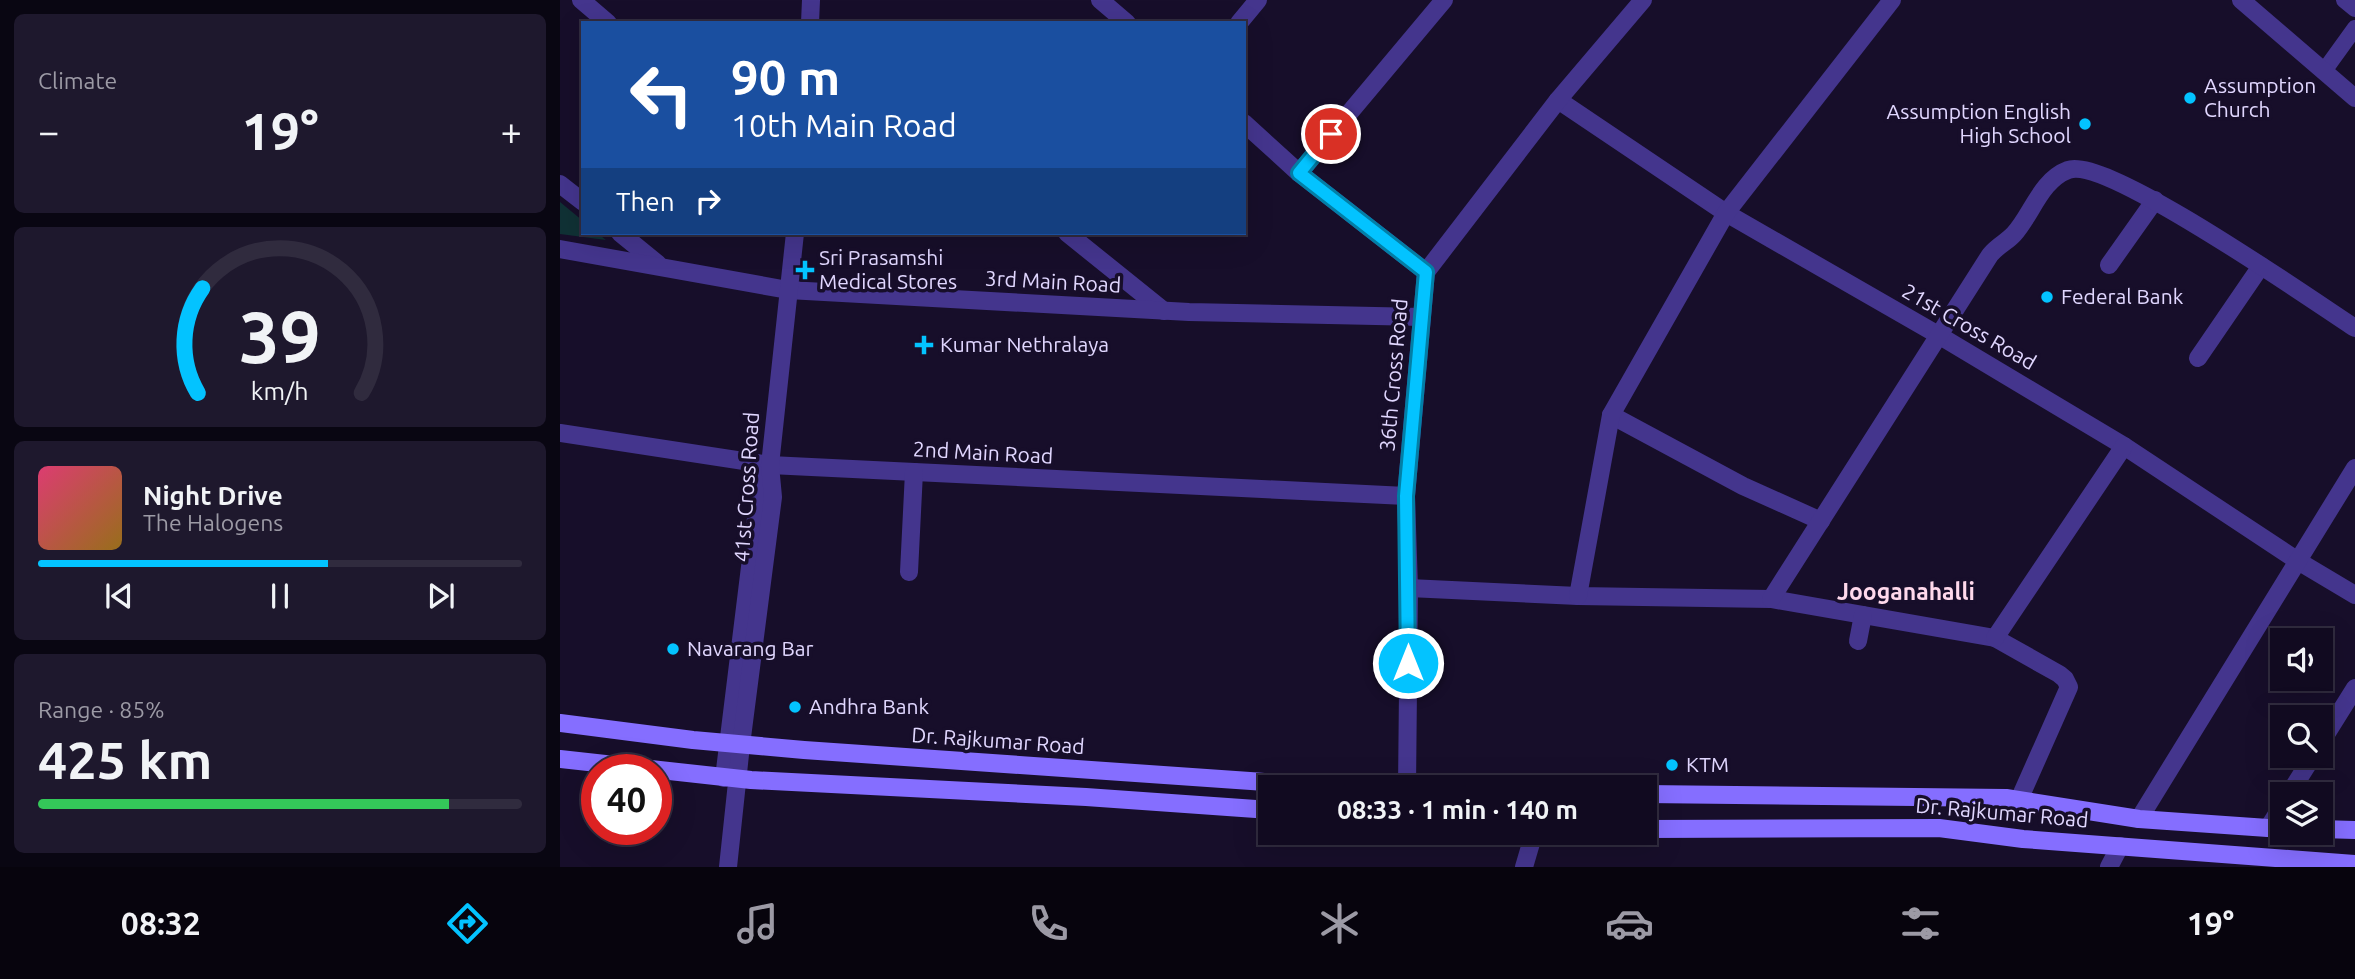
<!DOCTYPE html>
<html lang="en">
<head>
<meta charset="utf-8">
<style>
	body { margin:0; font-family:Ubuntu,sans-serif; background:#1e182d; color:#f1f3f6; height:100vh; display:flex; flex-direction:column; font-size:26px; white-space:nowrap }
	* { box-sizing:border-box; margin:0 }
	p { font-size:23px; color:#9c9aa5 }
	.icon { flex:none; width:38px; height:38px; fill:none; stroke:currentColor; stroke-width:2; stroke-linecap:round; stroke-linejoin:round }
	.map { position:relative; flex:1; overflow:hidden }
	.side { display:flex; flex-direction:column; gap:14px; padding:14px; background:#090612; width:560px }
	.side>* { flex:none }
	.banner { position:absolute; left:21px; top:21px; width:665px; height:214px; border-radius:0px; box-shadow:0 7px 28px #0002,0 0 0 2px #302b3e; background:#1a4fa0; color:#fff; overflow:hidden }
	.buttons { position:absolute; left:1710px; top:628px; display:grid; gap:14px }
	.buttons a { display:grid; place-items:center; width:63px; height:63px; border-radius:0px; background:#110a20; box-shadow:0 7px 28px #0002,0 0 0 2px #302b3e; font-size:35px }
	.speed { position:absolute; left:21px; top:754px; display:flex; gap:14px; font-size:35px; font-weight:700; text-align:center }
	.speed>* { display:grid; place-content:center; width:91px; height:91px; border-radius:50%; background:#110a20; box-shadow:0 7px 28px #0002,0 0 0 2px #302b3e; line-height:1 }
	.speed .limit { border:10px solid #d22; background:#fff; color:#111 }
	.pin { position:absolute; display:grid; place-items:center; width:60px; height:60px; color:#fff; margin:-30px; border:4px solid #fff; border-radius:50%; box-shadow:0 2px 7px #0007 }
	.me { position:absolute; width:77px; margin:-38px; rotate:0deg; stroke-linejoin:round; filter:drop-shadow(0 0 5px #0008) }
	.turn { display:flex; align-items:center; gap:24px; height:147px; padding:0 35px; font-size:32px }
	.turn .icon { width:91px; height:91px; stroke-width:2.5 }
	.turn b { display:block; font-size:49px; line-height:60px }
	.then { display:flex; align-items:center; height:66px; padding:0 35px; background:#0003; gap:14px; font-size:26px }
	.big { font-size:52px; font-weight:700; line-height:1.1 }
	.side .card { flex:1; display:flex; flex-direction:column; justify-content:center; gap:10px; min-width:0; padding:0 24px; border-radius:10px; background:#1e182d }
	.side .dial { align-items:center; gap:0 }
	.dial svg { height:182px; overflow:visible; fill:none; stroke:#302b3e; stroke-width:7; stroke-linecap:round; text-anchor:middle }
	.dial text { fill:#f1f3f6; stroke:none }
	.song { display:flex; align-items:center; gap:21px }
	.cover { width:84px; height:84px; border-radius:10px; background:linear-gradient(135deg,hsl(340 70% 55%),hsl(40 70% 35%)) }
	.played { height:7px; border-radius:4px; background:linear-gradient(90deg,#03c3ff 60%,#302b3e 60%) }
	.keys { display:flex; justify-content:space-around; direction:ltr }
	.heat { display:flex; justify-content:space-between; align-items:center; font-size:38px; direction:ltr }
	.charge { height:10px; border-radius:5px; background:linear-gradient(90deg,#34c759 85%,#302b3e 0) }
	.trip { position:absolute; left:698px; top:775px; width:399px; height:70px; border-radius:0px; background:#110a20; box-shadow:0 7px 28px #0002,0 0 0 2px #302b3e; font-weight:700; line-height:70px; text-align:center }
	.tabs { display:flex; height:112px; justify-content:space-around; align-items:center; background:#07040d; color:#9c9aa5 }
	.tabs .icon { width:49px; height:49px }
	.tabs .current { color:#03c3ff }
	.tabs b { font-size:32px; color:#f1f3f6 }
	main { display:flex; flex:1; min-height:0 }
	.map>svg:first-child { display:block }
</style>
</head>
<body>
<main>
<section class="side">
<div class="card"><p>Climate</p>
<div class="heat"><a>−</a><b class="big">19°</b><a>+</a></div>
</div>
<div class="card dial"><svg viewBox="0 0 100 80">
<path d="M14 69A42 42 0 1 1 86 69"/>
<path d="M14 69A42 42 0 0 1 16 23" stroke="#03c3ff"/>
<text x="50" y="56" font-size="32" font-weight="700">39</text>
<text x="50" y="72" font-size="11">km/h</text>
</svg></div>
<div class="card">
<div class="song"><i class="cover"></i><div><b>Night Drive</b><p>The Halogens</p></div></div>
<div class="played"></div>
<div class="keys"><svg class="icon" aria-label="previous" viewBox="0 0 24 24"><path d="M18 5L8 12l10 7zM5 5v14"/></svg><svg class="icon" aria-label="pause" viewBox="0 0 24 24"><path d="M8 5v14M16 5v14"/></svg><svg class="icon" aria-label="next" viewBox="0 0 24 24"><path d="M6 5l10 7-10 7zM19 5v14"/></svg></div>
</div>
<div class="card"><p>Range · 85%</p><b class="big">425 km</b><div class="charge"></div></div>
</section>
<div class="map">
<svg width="1795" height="867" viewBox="0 0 1795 867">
	<rect width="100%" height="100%" fill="#170e2a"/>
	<path fill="#103135" d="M0,202L23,221V233H37L46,240L0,234Z"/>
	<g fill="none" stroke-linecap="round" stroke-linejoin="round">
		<g stroke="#44358d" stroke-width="16">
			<path d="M1784,0L1795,9"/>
			<path d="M1764,71L1795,28"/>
		</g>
		<g stroke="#44358d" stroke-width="18">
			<path d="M21,0L48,23"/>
			<path d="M679,23L698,0"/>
			<path d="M998,100L1166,213L1380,336L1564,446L1738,561L1795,595"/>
			<path d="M739,173L884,0"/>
			<path d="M0,184L23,202"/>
			<path d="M60,233L98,264"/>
			<path d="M507,233L604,311"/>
			<path d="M0,249L228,290L629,312L862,317"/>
			<path d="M1549,265L1595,200"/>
			<path d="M1638,358L1701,266"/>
			<path d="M1051,415L1183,486L1261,521"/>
			<path d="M0,433L210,465L846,496"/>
			<path d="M349,572L354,472"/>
			<path d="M849,588L1018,596L1211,599L1435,638L1499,674L1505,679L1509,687L1459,800"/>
			<path d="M1018,596L1051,415L1166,213L1332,0"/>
			<path d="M1211,599L1430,255C1438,245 1447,242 1454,234C1472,214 1481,180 1508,170C1546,155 1753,301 1795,328"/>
			<path d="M1435,638L1564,446"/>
			<path d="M1298,641L1303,615"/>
			<path d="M1760,744L1795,688"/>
			<path d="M1729,794L1753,756"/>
			<path d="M1579,819L1795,468"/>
			<path d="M1708,828L1722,806"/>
			<path d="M1549,867L1560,846"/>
		</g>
		<g stroke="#44358d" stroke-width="18">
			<path d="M540,0L567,23"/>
			<path d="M1681,0L1795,98"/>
			<path d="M250,23L251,0"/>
			<path d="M684,123L739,173L866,272"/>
			<path d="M164,778L199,494L209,468"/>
			<path d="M847,788L849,588L846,496L866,272L998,100L1083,0"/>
			<path d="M168,867L181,745L213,497L210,465L235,233"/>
			<path d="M964,867L974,833"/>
		</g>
		<g stroke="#856eff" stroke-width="18">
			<path d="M0,723L133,740L244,750L790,788"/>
			<path d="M0,759L191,780L526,797L710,810"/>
			<path d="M1085,794L1446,798L1579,819L1722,829"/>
			<path d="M1085,829L1379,828L1463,839L1795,864"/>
			<path d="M1760,829L1795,830"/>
		</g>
	</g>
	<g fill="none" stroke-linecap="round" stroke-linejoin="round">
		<defs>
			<path id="route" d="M771,134L739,173L866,272L846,496L848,663"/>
		</defs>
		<use href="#route" stroke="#027fa6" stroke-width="18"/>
		<use href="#route" stroke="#03c3ff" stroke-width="12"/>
	</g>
	<g fill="#03c3ff" stroke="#170e2a" stroke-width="2.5">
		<circle cx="1630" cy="98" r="7"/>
		<circle cx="1525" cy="124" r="7"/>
		<path d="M241.5 259.5h7v7h7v7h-7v7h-7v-7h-7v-7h7z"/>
		<circle cx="1487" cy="297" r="7"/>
		<path d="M360.5 334.5h7v7h7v7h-7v7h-7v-7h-7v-7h7z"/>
		<circle cx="113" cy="649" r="7"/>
		<circle cx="235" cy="707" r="7"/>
		<circle cx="1112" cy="765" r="7"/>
	</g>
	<g text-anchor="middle" stroke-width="7" stroke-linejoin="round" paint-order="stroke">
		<g font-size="21" fill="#e1d7ff" stroke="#170e2a" text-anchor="start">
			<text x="1644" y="93">Assumption<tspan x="1644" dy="24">Church</tspan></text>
			<text x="1511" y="119" text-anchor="end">Assumption English<tspan x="1511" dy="24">High School</tspan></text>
			<text x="259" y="265">Sri Prasamshi<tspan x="259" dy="24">Medical Stores</tspan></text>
			<text x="1501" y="304">Federal Bank</text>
			<text x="380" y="352">Kumar Nethralaya</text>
			<text x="127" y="656">Navarang Bar</text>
			<text x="249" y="714">Andhra Bank</text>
			<text x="1126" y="772">KTM</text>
		</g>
		<g font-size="21" fill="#e1d7ff" stroke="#170e2a">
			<text transform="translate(493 282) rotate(3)" y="7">3rd Main Road</text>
			<text transform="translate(1409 327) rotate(30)" y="7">21st Cross Road</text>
			<text transform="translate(834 375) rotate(-85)" y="7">36th Cross Road</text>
			<text transform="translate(423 453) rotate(3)" y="7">2nd Main Road</text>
			<text transform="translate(187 487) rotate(-86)" y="7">41st Cross Road</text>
			<text transform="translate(438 741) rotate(4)" y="7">Dr. Rajkumar Road</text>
			<text transform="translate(1442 813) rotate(5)" y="7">Dr. Rajkumar Road</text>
		</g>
		<g font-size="23" font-weight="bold" fill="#ffd9ec" stroke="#170e2a">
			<text x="1346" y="600">Jooganahalli</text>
		</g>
	</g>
</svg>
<div class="buttons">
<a><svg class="icon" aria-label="sound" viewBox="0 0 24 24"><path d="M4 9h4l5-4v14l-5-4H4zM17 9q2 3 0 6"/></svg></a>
<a><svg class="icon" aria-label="search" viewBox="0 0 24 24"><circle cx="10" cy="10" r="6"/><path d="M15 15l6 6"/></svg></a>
<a><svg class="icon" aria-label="layers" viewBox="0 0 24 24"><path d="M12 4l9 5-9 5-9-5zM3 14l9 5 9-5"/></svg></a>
</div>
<div class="speed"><div class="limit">40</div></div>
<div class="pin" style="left:771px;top:134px;background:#d93025"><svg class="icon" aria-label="arrive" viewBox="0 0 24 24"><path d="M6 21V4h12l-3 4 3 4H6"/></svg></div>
<svg class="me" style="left:848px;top:663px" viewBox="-20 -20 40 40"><circle r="17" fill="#03c3ff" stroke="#fff" stroke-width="3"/><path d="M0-11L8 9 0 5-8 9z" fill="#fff"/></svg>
<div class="trip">08:33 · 1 min · 140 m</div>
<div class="banner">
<div class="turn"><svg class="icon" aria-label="left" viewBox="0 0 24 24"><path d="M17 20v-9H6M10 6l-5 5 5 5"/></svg><div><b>90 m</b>10th Main Road</div></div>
<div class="then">Then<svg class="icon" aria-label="right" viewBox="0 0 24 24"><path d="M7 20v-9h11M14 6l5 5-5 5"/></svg></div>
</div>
</div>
</main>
<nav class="tabs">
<b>08:32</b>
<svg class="icon current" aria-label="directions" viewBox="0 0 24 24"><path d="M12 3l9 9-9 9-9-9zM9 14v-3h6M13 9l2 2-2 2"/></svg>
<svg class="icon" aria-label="music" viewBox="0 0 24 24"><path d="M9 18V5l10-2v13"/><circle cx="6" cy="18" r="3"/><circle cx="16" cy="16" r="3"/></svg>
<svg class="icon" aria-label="phone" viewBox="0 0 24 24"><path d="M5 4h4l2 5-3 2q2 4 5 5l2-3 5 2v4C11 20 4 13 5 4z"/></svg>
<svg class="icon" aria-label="climate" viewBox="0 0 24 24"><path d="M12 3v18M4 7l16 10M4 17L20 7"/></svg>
<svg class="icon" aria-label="car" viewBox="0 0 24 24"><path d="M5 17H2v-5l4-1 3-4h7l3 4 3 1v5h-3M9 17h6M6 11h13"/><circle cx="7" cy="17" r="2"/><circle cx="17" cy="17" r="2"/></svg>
<svg class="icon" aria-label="filters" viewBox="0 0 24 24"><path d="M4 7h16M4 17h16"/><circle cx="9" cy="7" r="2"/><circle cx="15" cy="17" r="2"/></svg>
<b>19°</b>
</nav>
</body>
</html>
